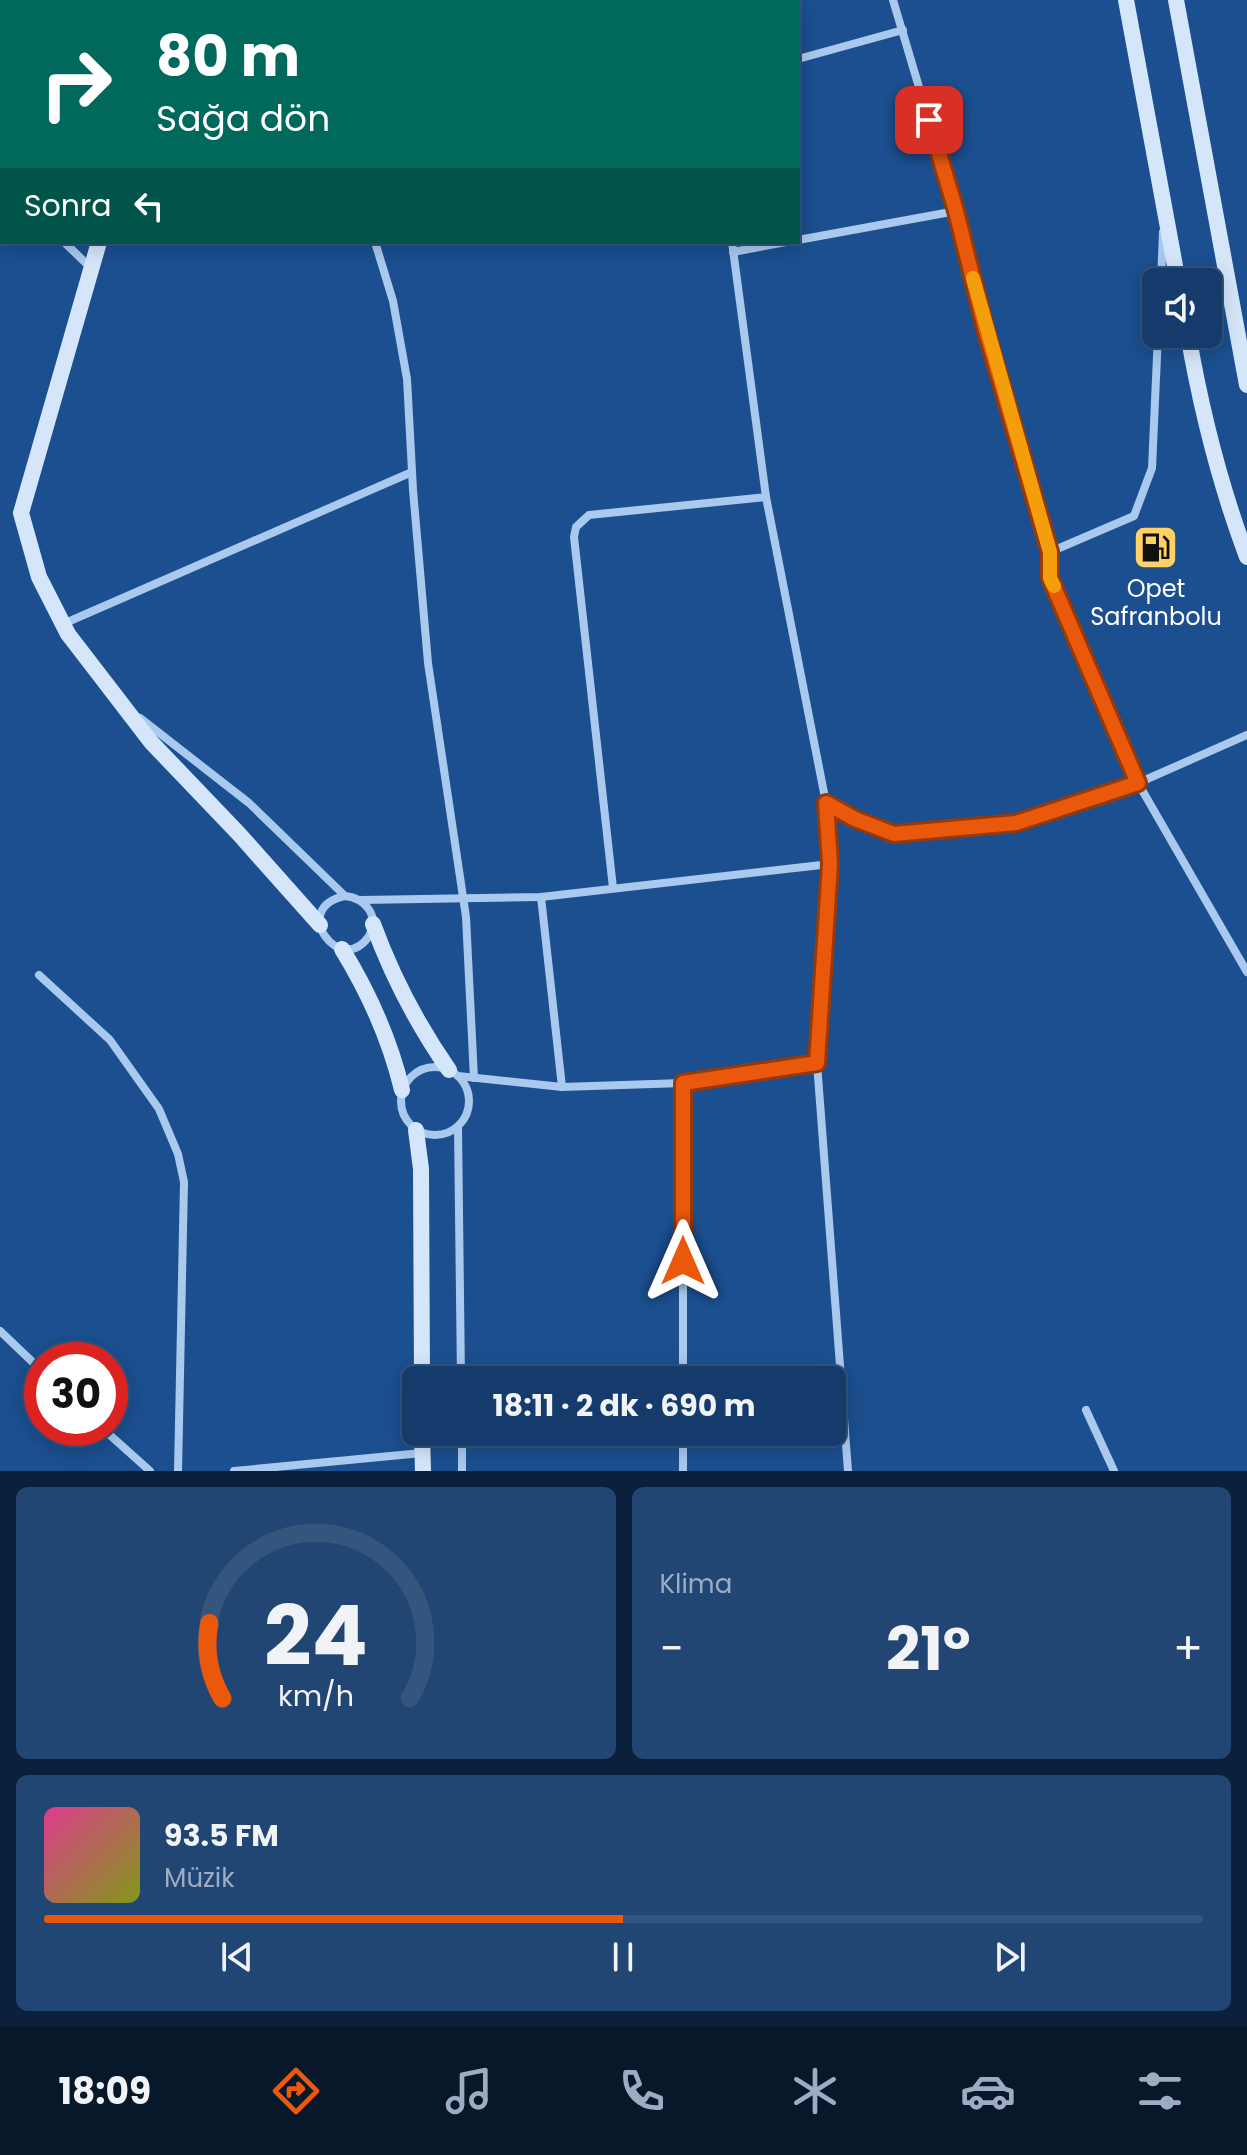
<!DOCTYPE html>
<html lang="tr">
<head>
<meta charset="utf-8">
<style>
	body { margin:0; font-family:Poppins,sans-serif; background:#214673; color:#f1f3f6; height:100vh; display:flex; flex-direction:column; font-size:30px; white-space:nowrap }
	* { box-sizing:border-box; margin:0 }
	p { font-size:26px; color:#9dadc1 }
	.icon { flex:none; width:44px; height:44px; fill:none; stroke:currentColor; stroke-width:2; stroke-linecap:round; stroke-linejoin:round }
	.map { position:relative; height:1471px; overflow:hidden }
	.side { display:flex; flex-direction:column; gap:16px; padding:16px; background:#0b203b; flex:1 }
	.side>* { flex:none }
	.top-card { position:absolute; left:0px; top:0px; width:800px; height:244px; box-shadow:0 4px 20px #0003,0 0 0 2px #33557e; background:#00695c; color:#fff; overflow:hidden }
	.tools { position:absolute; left:1142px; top:268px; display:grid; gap:16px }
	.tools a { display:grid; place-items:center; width:80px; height:80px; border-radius:12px; background:#143b6b; box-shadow:0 4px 20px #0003,0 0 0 2px #33557e; font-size:40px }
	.speed { position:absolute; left:24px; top:1342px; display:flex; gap:16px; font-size:40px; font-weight:700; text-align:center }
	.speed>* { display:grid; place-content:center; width:104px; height:104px; border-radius:50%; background:#143b6b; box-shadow:0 4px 20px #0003,0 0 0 2px #33557e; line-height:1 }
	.speed .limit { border:12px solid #d22; background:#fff; color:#111 }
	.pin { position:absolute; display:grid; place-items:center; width:68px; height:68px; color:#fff; margin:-34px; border-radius:16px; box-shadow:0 4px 12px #0006 }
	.me { position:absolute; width:88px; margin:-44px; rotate:0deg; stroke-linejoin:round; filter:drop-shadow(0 0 6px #0008) }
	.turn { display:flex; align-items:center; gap:28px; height:168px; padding:0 24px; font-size:36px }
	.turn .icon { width:104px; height:104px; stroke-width:2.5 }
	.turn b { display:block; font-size:56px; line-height:68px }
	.then { display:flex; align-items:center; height:76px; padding:0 24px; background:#0003; gap:16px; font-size:30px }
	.big { font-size:60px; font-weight:700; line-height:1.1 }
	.side .card { flex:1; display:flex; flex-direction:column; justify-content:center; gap:12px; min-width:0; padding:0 28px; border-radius:12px; background:#214673 }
	.side .dial { align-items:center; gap:0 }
	.dial svg { height:208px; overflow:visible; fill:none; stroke:#33557e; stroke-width:7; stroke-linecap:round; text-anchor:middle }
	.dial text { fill:#f1f3f6; stroke:none }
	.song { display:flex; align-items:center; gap:24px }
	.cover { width:96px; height:96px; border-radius:12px; background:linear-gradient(135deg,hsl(330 70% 55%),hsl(70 70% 35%)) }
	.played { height:8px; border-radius:4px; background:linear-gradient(90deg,#ea580c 50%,#33557e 50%) }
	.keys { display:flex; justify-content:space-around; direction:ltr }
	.heat { display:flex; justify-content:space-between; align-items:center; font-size:44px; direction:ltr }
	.side .tiles { flex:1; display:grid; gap:16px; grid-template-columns:1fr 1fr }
	.card:last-child { grid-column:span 2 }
	.trip { position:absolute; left:402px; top:1366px; width:444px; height:80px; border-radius:12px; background:#143b6b; box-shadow:0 4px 20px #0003,0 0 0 2px #33557e; font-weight:700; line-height:80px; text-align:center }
	.tab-bar { display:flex; height:128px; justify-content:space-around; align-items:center; background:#08182b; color:#9dadc1 }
	.tab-bar .icon { width:56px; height:56px }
	.tab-bar .selected { color:#ea580c }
	.tab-bar b { font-size:36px; color:#f1f3f6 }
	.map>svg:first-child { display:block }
</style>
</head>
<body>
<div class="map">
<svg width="1247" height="1471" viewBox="0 0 1247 1471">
	<rect width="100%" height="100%" fill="#1b4f8f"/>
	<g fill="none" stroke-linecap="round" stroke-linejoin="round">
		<g stroke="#a9c9ee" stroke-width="8">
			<path d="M294,0L295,2"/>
			<path d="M893,0L956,211L985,328L1050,552"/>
			<path d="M798,59L903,30"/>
			<path d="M0,181L2,183"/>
			<path d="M798,240L956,211"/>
			<path d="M64,242L92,269"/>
			<path d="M375,242L393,301L407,379L413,490L428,663L466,917L474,1078"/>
			<path d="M732,242L766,497"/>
			<path d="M733,252L786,242"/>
			<path d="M1161,282L1163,232"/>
			<path d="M1158,334L1152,468L1134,516L1050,552V578L1138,783L1247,972"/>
			<path d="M63,624L412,472"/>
			<path d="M140,718L249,803L345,896C365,898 381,917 369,936C341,978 288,908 345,896"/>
			<path d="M826,803L830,864L817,1063L848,1471"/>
			<path d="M613,888L574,537L576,527L589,515L766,497L826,803L855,819L894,834L1016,823L1138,783L1247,735"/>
			<path d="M541,897L562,1087"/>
			<path d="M361,900L541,897L830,864"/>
			<path d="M39,975L110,1040L159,1109L178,1154L184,1182L178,1471"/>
			<circle cx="435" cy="1101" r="34"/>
			<path d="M458,1076L562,1087L683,1083L817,1063"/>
			<path d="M683,1083V1380"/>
			<path d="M458,1127L461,1380"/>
			<path d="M0,1331L42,1371"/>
			<path d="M1086,1410L1114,1471"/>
			<path d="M102,1428L150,1471"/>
			<path d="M462,1432V1471"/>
			<path d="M234,1471L422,1453"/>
			<path d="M683,1471V1432"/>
		</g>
		<g stroke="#d6e6fa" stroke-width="16">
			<path d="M1126,0L1178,282"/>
			<path d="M1176,0L1247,385"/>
			<path d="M169,2L170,0"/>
			<path d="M99,242L21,513L39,577L68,634L151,742L239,834L320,925"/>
			<path d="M1188,334C1201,409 1220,485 1247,557"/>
			<path d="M373,924C392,976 417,1024 449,1070"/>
			<path d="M342,949C369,993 390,1040 402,1090"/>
			<path d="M416,1130L421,1169L422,1380"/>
			<path d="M422,1432L423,1471"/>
		</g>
	</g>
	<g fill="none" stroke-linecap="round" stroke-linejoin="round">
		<defs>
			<path id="route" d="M683,1261V1083L817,1063L830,864L826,803L855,819L894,834L1016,823L1138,783L1050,578V552L985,328L956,211L929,120"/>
		</defs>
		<use href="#route" stroke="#983908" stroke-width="20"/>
		<use href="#route" stroke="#ea580c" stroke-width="14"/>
		<path stroke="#f59e0b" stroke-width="14" d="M973,278L1050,552V578L1054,586"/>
	</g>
	<defs>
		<symbol id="fuel-square" viewBox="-11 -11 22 22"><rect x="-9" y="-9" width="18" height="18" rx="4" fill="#ffd166" stroke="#1b4f8f"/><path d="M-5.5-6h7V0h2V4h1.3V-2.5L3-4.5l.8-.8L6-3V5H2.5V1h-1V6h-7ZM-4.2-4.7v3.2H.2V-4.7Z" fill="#111"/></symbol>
	</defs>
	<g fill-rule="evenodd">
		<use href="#fuel-square" x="1130" y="522" width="51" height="51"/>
	</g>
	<g text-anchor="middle" stroke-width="8" stroke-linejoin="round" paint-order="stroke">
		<g font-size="24" fill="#fff" stroke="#1b4f8f">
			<text x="1156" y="597">Opet<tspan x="1156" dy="28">Safranbolu</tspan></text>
		</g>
	</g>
</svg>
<div class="tools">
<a><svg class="icon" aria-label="sound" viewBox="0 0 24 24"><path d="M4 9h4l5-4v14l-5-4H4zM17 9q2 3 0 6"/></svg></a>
</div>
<div class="speed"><div class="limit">30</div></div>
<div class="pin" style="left:929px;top:120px;background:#d93025"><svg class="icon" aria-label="arrive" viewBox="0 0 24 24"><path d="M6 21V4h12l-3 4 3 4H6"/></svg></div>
<svg class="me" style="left:683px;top:1261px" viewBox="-20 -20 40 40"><path d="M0-17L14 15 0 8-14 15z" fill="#ea580c" stroke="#fff" stroke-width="4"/></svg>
<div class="trip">18:11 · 2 dk · 690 m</div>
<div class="top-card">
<div class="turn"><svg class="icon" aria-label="right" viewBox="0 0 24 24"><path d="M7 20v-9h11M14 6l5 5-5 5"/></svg><div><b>80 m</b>Sağa dön</div></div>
<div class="then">Sonra<svg class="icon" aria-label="left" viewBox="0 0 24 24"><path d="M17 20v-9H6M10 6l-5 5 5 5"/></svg></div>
</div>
</div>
<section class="side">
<div class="tiles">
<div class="card dial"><svg viewBox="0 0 100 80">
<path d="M14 69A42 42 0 1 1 86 69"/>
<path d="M14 69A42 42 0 0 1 9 40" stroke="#ea580c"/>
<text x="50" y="56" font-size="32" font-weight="700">24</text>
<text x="50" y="72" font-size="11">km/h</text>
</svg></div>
<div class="card"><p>Klima</p>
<div class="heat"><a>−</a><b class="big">21°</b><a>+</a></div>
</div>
<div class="card">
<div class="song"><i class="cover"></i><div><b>93.5 FM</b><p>Müzik</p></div></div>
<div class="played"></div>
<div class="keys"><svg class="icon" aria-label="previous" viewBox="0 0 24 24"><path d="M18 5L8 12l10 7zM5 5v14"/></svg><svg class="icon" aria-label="pause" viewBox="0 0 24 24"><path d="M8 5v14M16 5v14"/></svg><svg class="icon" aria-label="next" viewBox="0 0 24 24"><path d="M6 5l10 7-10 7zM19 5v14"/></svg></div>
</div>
</div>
</section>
<nav class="tab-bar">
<b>18:09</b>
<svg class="icon selected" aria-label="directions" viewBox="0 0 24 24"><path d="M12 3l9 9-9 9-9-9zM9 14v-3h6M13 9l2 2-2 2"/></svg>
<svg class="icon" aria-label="music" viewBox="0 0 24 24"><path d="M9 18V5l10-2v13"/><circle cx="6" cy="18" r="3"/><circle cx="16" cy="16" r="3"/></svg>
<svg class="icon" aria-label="phone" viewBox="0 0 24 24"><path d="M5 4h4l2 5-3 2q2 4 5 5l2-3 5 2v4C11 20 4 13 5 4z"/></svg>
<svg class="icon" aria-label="climate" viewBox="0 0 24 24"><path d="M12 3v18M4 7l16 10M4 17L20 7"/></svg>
<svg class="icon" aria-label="car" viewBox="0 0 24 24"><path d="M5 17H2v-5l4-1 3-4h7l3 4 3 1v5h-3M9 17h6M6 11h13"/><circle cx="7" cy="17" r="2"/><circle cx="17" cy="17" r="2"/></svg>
<svg class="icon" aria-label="filters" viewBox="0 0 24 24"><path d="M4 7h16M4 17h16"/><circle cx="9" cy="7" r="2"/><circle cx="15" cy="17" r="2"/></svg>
</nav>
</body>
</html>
